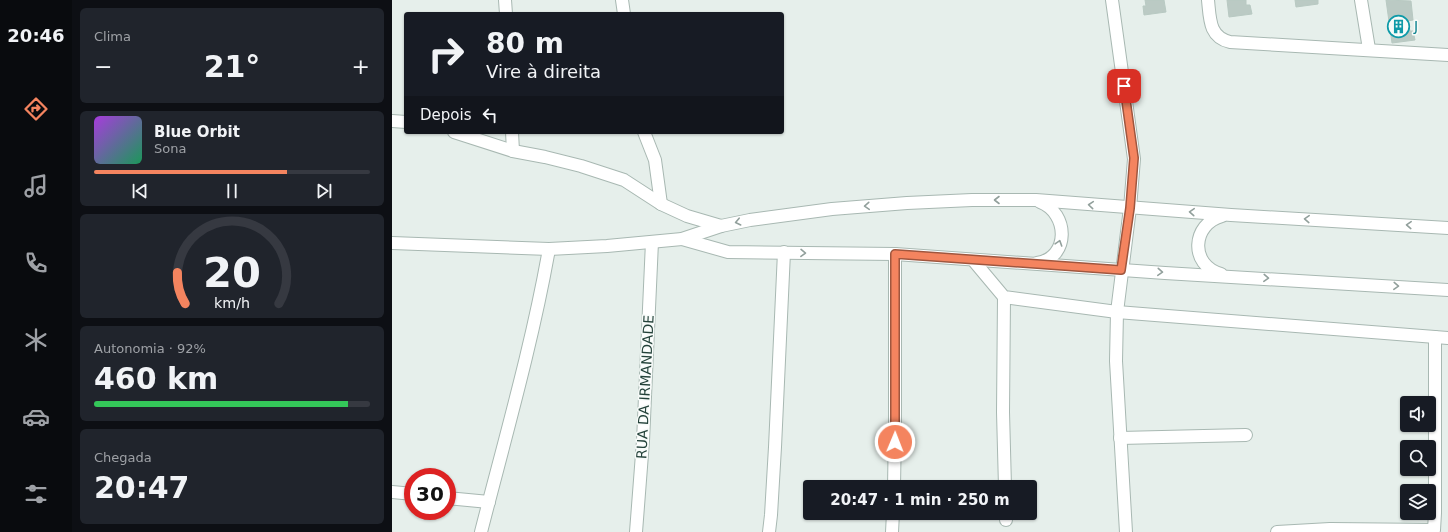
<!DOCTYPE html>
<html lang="pt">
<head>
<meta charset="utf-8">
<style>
	body { margin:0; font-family:"DejaVu Sans",sans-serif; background:#20242c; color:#f1f3f6; height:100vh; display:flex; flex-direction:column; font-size:15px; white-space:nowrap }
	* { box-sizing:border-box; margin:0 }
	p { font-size:13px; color:#9ea1a6 }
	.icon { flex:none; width:22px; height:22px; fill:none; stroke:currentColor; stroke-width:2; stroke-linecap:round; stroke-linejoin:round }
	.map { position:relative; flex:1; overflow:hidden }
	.side { display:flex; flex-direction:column; gap:8px; padding:8px; background:#0d0f14; width:320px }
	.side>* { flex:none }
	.banner { position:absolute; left:12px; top:12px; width:380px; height:122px; border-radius:4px; box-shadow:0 1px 3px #0004; background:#171b24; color:#f1f3f6; overflow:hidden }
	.buttons { position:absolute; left:1008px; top:396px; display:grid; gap:8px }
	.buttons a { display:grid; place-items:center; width:36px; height:36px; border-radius:4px; background:#171b24; box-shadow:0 1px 3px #0004; font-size:20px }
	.speed { position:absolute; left:12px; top:468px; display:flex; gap:8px; font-size:20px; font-weight:700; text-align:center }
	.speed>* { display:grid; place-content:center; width:52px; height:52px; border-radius:50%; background:#171b24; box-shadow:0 1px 3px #0004; line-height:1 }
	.speed .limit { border:6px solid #d22; background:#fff; color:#111 }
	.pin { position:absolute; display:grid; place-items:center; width:34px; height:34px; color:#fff; margin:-17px; border-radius:8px; box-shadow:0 2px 6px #0006 }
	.me { position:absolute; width:44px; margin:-22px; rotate:1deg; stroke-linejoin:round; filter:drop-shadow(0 0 3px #0008) }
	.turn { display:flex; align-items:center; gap:14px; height:84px; padding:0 16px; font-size:18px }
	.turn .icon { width:52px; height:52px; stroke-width:2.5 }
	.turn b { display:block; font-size:28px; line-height:34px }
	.then { display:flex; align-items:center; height:38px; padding:0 16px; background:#0003; gap:8px; font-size:15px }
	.big { font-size:30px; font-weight:600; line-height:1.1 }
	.side .tile { flex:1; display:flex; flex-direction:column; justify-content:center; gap:6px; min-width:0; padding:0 14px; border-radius:6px; background:#20242c }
	.side .dial { align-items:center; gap:0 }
	.dial svg { height:104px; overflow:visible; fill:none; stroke:#363941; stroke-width:7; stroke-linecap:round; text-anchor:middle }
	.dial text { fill:#f1f3f6; stroke:none }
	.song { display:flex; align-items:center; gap:12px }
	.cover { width:48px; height:48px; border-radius:6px; background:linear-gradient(135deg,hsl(280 70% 55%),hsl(150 70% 35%)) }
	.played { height:4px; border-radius:2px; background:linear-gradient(90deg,#f4845f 70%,#363941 70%) }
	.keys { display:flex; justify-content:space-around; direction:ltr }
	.heat { display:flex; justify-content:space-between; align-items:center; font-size:22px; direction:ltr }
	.charge { height:6px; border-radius:3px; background:linear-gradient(90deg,#34c759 92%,#363941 0) }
	.trip { position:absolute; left:411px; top:480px; width:234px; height:40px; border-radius:4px; background:#171b24; box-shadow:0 1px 3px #0004; font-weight:600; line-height:40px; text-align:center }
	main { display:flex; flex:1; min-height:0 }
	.tabs { display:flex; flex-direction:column; width:72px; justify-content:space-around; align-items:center; background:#090b0e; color:#9ea1a6 }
	.tabs .icon { width:28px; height:28px }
	.tabs .on { color:#f4845f }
	.tabs b { font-size:18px; color:#f1f3f6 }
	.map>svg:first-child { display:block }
</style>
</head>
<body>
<main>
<nav class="tabs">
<b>20:46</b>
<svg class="icon on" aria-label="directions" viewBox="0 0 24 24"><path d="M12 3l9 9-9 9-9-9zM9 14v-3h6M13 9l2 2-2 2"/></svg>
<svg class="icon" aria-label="music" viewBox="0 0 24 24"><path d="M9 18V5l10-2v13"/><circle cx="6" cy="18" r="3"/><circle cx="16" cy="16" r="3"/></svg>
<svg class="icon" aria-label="phone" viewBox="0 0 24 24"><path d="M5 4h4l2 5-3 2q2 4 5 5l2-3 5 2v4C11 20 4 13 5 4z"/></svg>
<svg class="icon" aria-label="climate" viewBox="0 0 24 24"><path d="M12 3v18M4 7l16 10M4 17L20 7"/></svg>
<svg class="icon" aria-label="car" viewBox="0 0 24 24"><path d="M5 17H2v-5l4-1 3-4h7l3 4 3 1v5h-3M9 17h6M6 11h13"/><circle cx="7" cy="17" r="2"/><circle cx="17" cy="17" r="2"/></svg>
<svg class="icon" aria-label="filters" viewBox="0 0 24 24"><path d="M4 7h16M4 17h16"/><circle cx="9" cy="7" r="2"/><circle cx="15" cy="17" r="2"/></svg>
</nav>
<section class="side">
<div class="tile"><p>Clima</p>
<div class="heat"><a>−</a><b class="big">21°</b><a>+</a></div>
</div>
<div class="tile">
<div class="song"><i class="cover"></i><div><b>Blue Orbit</b><p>Sona</p></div></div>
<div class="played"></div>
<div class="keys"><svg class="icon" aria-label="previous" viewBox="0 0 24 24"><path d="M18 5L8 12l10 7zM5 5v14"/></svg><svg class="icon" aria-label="pause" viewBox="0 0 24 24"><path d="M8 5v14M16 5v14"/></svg><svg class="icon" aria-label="next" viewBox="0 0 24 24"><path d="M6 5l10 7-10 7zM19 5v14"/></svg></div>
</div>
<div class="tile dial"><svg viewBox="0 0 100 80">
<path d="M14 69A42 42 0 1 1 86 69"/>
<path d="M14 69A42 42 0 0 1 8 45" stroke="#f4845f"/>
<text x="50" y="56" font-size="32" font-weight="700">20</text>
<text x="50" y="72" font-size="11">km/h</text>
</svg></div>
<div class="tile"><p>Autonomia · 92%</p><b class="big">460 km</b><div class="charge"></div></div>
<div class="tile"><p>Chegada</p><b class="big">20:47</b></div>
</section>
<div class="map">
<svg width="1056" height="532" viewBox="0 0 1056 532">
	<rect width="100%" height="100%" fill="#e6efeb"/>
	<g fill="#bbcac4" stroke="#b8c9c2">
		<path d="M753,0H772L774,12L752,15L751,6H754Z"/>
		<path d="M835,0H854V5H858L860,14L837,17Z"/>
		<path d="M903,0H926V4L904,7Z"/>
		<path d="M994,0L1019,1L1021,20L1016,21L1018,31H1021L1023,40L1000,43Z"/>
	</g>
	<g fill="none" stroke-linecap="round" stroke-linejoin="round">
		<defs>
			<g id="minor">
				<path d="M113,0L114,14"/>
				<path d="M230,0L232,14"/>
				<path d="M720,0L742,159L738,208L725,312L724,361L734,532"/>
				<path d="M816,0C818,19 817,37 838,42L1056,55"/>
				<path d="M969,0L977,49"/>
				<path d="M0,121L14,122"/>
				<path d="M62,132L121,151L153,157L189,166L232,180L269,204L295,216L329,226"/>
				<path d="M120,132L121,151"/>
				<path d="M252,132L263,160L269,204"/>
				<path d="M290,239L336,252L503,254L773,273L1056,290"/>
				<path d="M0,243L157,249L215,246L290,239L329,226L358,220L440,209L515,203L580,200H644L839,215L1056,228"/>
				<path d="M581,260L612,297L725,312L1056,338"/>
				<path d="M645,263C678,258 677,213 648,202"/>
				<path d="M829,274C797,265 800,224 830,216"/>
				<path d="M612,297L611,412L613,487"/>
				<path d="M728,438L854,435"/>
				<path d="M502,487L503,427V254"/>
				<path d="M0,492L21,494"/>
				<path d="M55,498L97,502"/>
				<path d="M614,513V520"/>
				<path d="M89,532C113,438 140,345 157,249"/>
				<path d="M244,532L251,441L260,242"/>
				<path d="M377,532L379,515L383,447L392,252"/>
				<path d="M500,532L501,513"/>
				<path d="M885,532L938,529L1042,530L1043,513V337"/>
			</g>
		</defs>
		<use href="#minor" stroke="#a8b8b2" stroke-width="14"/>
		<use href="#minor" stroke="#fff" stroke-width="12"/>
	</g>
	<defs><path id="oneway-chevron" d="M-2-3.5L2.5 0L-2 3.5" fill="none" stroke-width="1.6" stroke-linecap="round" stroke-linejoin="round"/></defs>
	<g stroke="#92a09c">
		<use href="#oneway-chevron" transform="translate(605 200) rotate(180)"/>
		<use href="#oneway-chevron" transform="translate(699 205) rotate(-175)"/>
		<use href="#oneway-chevron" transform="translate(475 206) rotate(176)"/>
		<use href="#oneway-chevron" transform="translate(800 212) rotate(-176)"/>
		<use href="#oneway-chevron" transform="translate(915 219) rotate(-177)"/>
		<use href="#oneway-chevron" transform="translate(346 222) rotate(167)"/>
		<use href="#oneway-chevron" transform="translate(1017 225) rotate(-177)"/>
		<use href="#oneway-chevron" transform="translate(667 243) rotate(-72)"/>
		<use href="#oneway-chevron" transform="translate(411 253) rotate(1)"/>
		<use href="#oneway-chevron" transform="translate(768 272) rotate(4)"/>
		<use href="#oneway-chevron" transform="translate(874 278) rotate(3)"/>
		<use href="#oneway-chevron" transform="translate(1004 286) rotate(3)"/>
	</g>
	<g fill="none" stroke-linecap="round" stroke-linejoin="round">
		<defs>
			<path id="route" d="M503,442V254L729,270L738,208L742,158L732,86"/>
		</defs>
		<use href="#route" stroke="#9f563e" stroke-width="10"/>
		<use href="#route" stroke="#f4845f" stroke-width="7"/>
	</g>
	<defs>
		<symbol id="building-ring" viewBox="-11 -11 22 22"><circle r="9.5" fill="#f7fbf9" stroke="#0f9aa8" stroke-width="1.5"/><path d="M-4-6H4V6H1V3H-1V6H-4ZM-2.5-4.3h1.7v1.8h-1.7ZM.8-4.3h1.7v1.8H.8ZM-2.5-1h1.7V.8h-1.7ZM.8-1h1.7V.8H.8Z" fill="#0f9aa8"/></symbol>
	</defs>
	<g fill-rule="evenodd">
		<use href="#building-ring" x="994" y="14" width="25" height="25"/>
	</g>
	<g text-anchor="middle" stroke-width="3" stroke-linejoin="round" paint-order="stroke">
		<g font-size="14" fill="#0d838f" stroke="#f7fbf9" text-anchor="start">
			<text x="1022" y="31">J</text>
		</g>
		<g font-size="14" fill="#24423a" stroke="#f7fbf9">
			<text transform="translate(253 387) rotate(-87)" y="5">RUA DA IRMANDADE</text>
		</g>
	</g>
</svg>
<div class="buttons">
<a><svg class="icon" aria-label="sound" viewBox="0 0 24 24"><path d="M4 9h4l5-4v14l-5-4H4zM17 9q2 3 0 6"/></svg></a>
<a><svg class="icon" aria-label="search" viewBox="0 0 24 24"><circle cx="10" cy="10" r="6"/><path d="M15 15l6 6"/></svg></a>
<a><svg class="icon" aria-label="layers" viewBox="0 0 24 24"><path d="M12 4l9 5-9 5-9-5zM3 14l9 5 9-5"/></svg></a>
</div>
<div class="speed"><div class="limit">30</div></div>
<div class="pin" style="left:732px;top:86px;background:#d93025"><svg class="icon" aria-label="arrive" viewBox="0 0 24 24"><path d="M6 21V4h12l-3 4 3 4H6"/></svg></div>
<svg class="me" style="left:503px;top:442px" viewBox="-20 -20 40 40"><circle r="17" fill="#f4845f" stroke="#fff" stroke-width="3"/><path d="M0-11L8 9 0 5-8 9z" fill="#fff"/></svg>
<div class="trip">20:47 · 1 min · 250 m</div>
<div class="banner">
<div class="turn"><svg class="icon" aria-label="right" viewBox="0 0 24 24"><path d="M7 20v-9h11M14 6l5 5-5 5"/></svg><div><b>80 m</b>Vire à direita</div></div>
<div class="then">Depois<svg class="icon" aria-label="left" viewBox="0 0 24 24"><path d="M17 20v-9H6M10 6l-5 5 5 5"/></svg></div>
</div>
</div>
</main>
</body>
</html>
